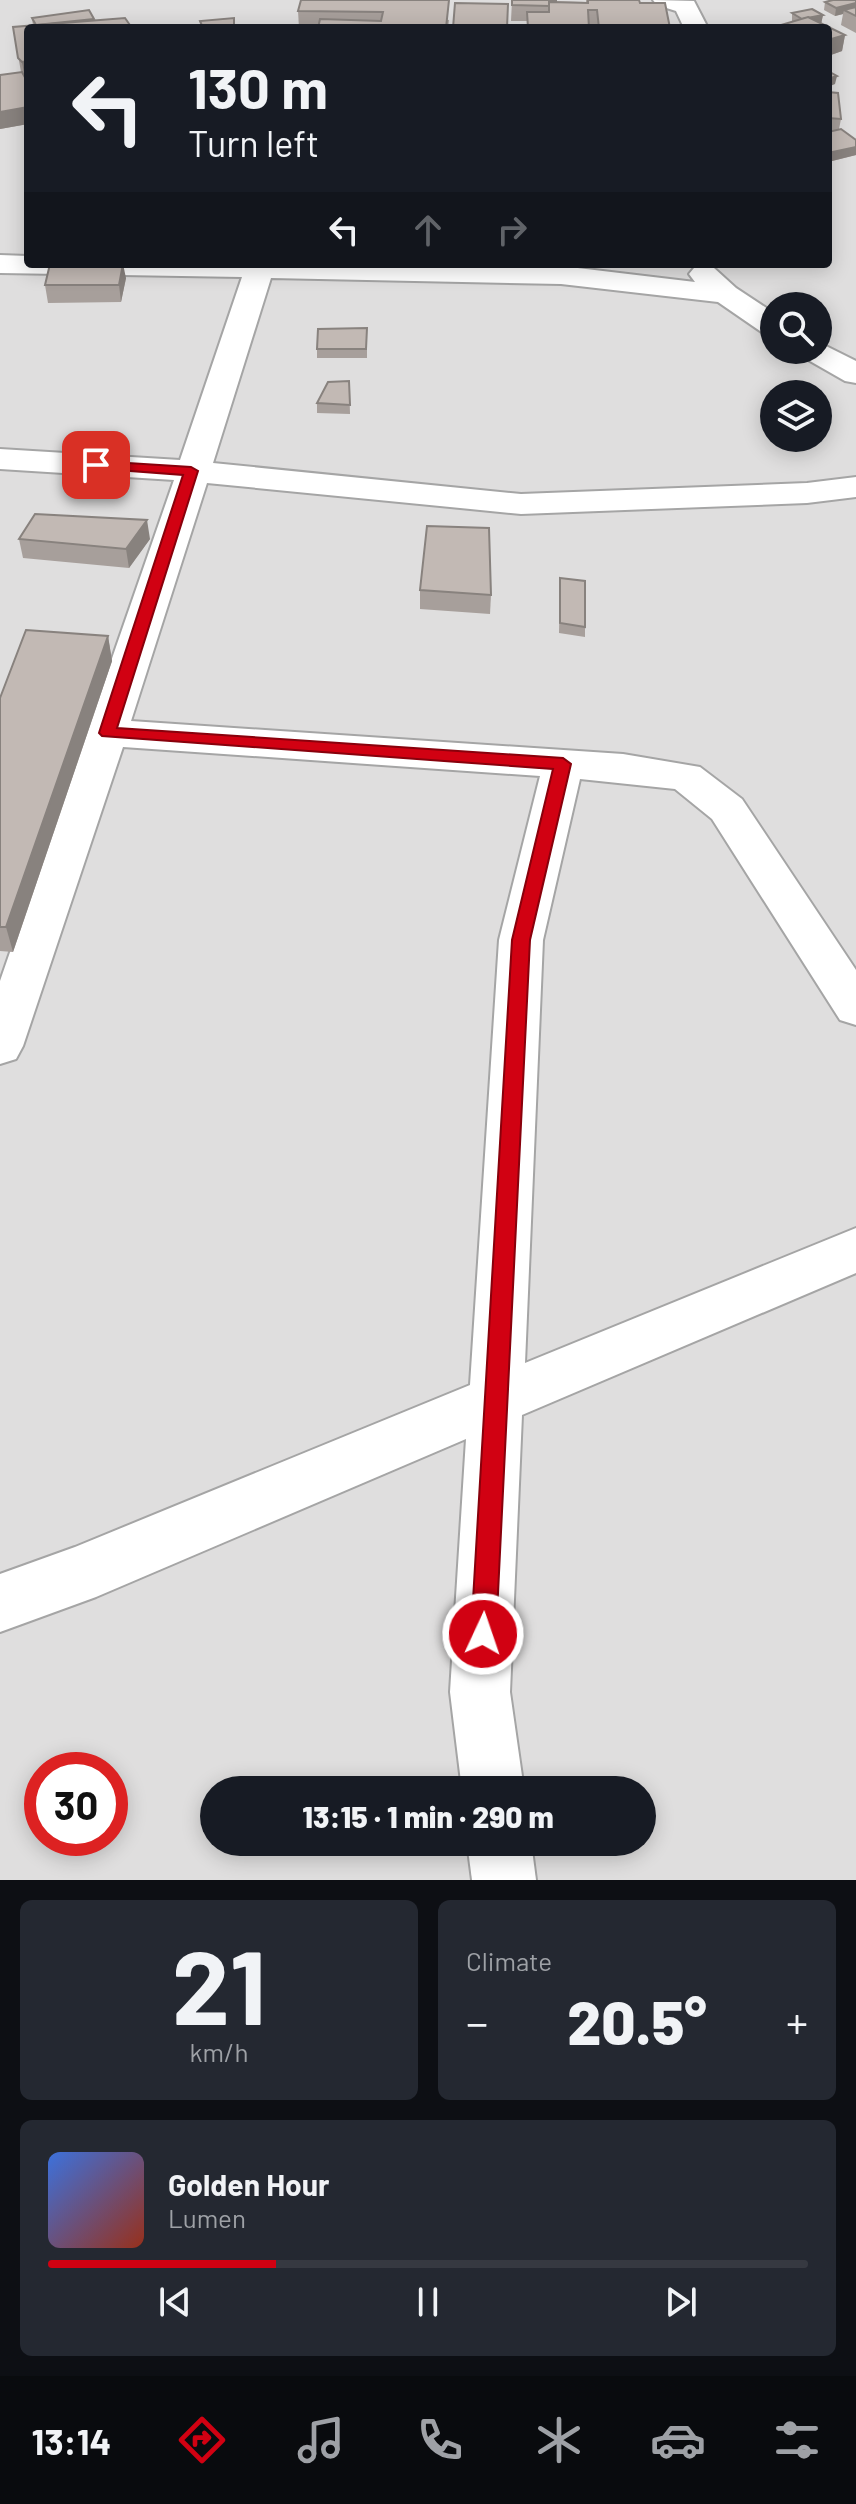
<!DOCTYPE html>
<html lang="en">
<head>
<meta charset="utf-8">
<style>
	body { margin:0; font-family:Barlow,sans-serif; background:#242831; color:#f1f3f6; height:100vh; display:flex; flex-direction:column; font-size:30px; white-space:nowrap }
	* { box-sizing:border-box; margin:0 }
	p { font-size:26px; color:#9ea1a6 }
	.icon { flex:none; width:44px; height:44px; fill:none; stroke:currentColor; stroke-width:2; stroke-linecap:round; stroke-linejoin:round }
	.map { position:relative; height:1880px; overflow:hidden }
	.drawer { display:flex; flex-direction:column; gap:20px; padding:20px; background:#0d0f14; flex:1 }
	.drawer>* { flex:none }
	.banner { position:absolute; left:24px; top:24px; width:808px; height:244px; border-radius:8px; box-shadow:0 4px 20px #0003; background:#171b24; color:#f1f3f6; overflow:hidden }
	.controls { position:absolute; left:760px; top:292px; display:grid; gap:16px }
	.controls a { display:grid; place-items:center; width:72px; height:72px; border-radius:50%; background:#171b24; box-shadow:0 4px 20px #0003; font-size:40px }
	.speed { position:absolute; left:24px; top:1752px; display:flex; gap:16px; font-size:40px; font-weight:700; text-align:center }
	.speed>* { display:grid; place-content:center; width:104px; height:104px; border-radius:50%; background:#171b24; box-shadow:0 4px 20px #0003; line-height:1 }
	.speed .limit { border:12px solid #d22; background:#fff; color:#111 }
	.pin { position:absolute; display:grid; place-items:center; width:68px; height:68px; color:#fff; margin:-34px; border-radius:16px; box-shadow:0 4px 12px #0006 }
	.me { position:absolute; width:88px; margin:-44px; rotate:3deg; stroke-linejoin:round; filter:drop-shadow(0 0 6px #0008) }
	.turn { display:flex; align-items:center; gap:28px; height:168px; padding:0 32px; font-size:36px }
	.turn .icon { width:104px; height:104px; stroke-width:2.5 }
	.turn b { display:block; font-size:56px; line-height:68px }
	.lanes { display:flex; align-items:center; height:76px; padding:0 32px; background:#0003; justify-content:center; gap:40px; direction:ltr }
	.lanes .off { opacity:.35 }
	.big { font-size:60px; font-weight:800; line-height:1.1 }
	.drawer .widget { flex:1; display:flex; flex-direction:column; justify-content:center; gap:12px; min-width:0; padding:0 28px; border-radius:12px; background:#242831 }
	.drawer .dial { align-items:center; gap:0 }
	.dial b { font-size:104px; line-height:1 }
	.song { display:flex; align-items:center; gap:24px }
	.cover { width:96px; height:96px; border-radius:12px; background:linear-gradient(135deg,hsl(220 70% 55%),hsl(10 70% 35%)) }
	.played { height:8px; border-radius:4px; background:linear-gradient(90deg,#d10112 30%,#363941 30%) }
	.keys { display:flex; justify-content:space-around; direction:ltr }
	.heat { display:flex; justify-content:space-between; align-items:center; font-size:44px; direction:ltr }
	.drawer .tiles { flex:1; display:grid; gap:20px; grid-template-columns:1fr 1fr }
	.widget:last-child { grid-column:span 2 }
	.trip { position:absolute; left:200px; top:1776px; width:456px; height:80px; border-radius:40px; background:#171b24; box-shadow:0 4px 20px #0003; font-weight:800; line-height:80px; text-align:center }
	.dock { display:flex; height:128px; justify-content:space-around; align-items:center; background:#090b0e; color:#9ea1a6 }
	.dock .icon { width:56px; height:56px }
	.dock .current { color:#d10112 }
	.dock b { font-size:36px; color:#f1f3f6 }
	.map>svg:first-child { display:block }
</style>
</head>
<body>
<div class="map">
<svg width="856" height="1880" viewBox="0 0 856 1880">
	<rect width="100%" height="100%" fill="#f1ede8"/>
	<path fill="#dfdede" fill-rule="evenodd" d="M0,0H856V1880H0ZM28,28H828V264H28ZM774,306H818V350H774ZM774,394H818V438H774ZM42,1770H110V1838H42ZM214,1790H642V1842H214Z"/>
	<g fill="none" stroke-linecap="round" stroke-linejoin="round">
		<defs>
			<g id="minor">
				<path d="M653,0L694,1L708,28H684L676,11L657,5Z"/>
				<path d="M0,255L28,256V264L561,266L695,282L689,274L694,268L704,265L714,268L736,288L774,313V336L763,333L718,302L561,284L271,278L213,463L521,494L807,483L856,477V497L807,503L521,514L207,483L131,721L623,754L700,767L742,799L856,970V1025L840,1020L712,819L675,789L580,779L543,940L525,1363L856,1228V1273L522,1415L510,1692L524,1790H462L450,1692L466,1439L96,1597L0,1632V1574L75,1547L470,1385L499,940L540,776L123,747L23,1046L16,1059L0,1064V981L174,480L0,469V449L180,460L242,277L0,273Z"/>
				<path d="M818,342L856,361V383L845,381L803,357L799,350H818Z"/>
				<path d="M467,1842H531L536,1880H472Z"/>
			</g>
		</defs>
		<use href="#minor" stroke="#a5a5a5" stroke-width="4"/>
		<use href="#minor" fill="#fff" fill-rule="evenodd"/>
	</g>
	<g fill="#a79f9b">
		<path d="M301,0L449,20L448,28H299L298,11Z"/>
		<path d="M512,0L586,2V0H639L640,3L670,28H527V21H511Z"/>
		<path d="M856,0V33L841,25L843,14L835,16L824,10L825,2Z"/>
		<path d="M812,9L823,15L821,24L845,35L842,51L828,56V28H771L792,22V13Z"/>
		<path d="M32,18L94,19V20L28,28V124L0,129L21,72L13,27L33,26Z"/>
		<path d="M828,92L841,119L839,129L856,140V155L828,162Z"/>
		<path d="M126,278L121,302L48,303L45,285Z"/>
		<path d="M367,328V358H317V349Z"/>
		<path d="M349,381L350,414L317,413V403Z"/>
		<path d="M19,539H150L129,568L23,558Z"/>
		<path d="M560,588L585,627V637L559,633Z"/>
		<path d="M420,590L491,595L490,614L420,609Z"/>
		<path d="M108,636L112,661L13,952L0,951V698Z"/>
	</g>
	<g fill="#88827e">
		<path d="M856,3V11L844,10L843,14L835,16L836,8Z"/>
		<path d="M823,15L821,24L803,20Z"/>
		<path d="M845,35L842,51L828,56V40Z"/>
		<path d="M28,61V84H26L22,62Z"/>
		<path d="M837,76L835,84L828,87V79Z"/>
		<path d="M28,107V124L0,129V112Z"/>
		<path d="M856,147V155L828,162V153Z"/>
		<path d="M123,264L126,278L121,302L119,285Z"/>
		<path d="M147,520L150,539L129,568L126,549Z"/>
		<path d="M108,636L112,661L13,952L6,927Z"/>
	</g>
	<g fill="#c2b9b4" stroke="#88827e" stroke-width="2">
		<path d="M301,0H449L446,28H318L320,19L381,21L383,12L298,11Z"/>
		<path d="M512,0H556V2H549V6L512,5Z"/>
		<path d="M588,0H639L640,3H665L670,28H599L597,10H588L589,28H528L527,12H549V2L588,3Z"/>
		<path d="M833,0H856V3L836,8L825,2Z"/>
		<path d="M455,3L508,4L507,28H453Z"/>
		<path d="M856,7V16L844,10Z"/>
		<path d="M812,9L823,15L802,19L792,13Z"/>
		<path d="M89,10L94,19L36,25L32,18Z"/>
		<path d="M808,17L845,35L828,40V28H771Z"/>
		<path d="M125,18L132,28H28V61L22,62L18,58L13,27Z"/>
		<path d="M234,18V28H203L200,21Z"/>
		<path d="M197,26V28H164Z"/>
		<path d="M828,71L837,76L828,79Z"/>
		<path d="M22,72L28,83V107L0,112V75Z"/>
		<path d="M828,92L838,93L841,119L828,118Z"/>
		<path d="M841,129L856,140V147L828,153V132Z"/>
		<path d="M50,264H123L119,285H45Z"/>
		<path d="M367,328L366,349H317L318,329Z"/>
		<path d="M349,381L350,405L317,403L328,382Z"/>
		<path d="M35,514L147,520L126,549L19,539Z"/>
		<path d="M427,526L489,528L491,595L420,590Z"/>
		<path d="M560,578L585,581V627L560,623Z"/>
		<path d="M26,630L108,636L6,927H0V698Z"/>
	</g>
	<path fill="#d10112" stroke="#88010c" stroke-width="2" d="M96,461L191,467L198,471L117,728L563,758L571,764L530,940L496,1634L492,1642L483,1646L475,1642L471,1634L512,940L553,769L102,736L99,733L183,475L91,468V462Z"/>
</svg>
<div class="controls">
<a><svg class="icon" aria-label="search" viewBox="0 0 24 24"><circle cx="10" cy="10" r="6"/><path d="M15 15l6 6"/></svg></a>
<a><svg class="icon" aria-label="layers" viewBox="0 0 24 24"><path d="M12 4l9 5-9 5-9-5zM3 14l9 5 9-5"/></svg></a>
</div>
<div class="speed"><div class="limit">30</div></div>
<div class="pin" style="left:96px;top:465px;background:#d93025"><svg class="icon" aria-label="arrive" viewBox="0 0 24 24"><path d="M6 21V4h12l-3 4 3 4H6"/></svg></div>
<svg class="me" style="left:483px;top:1634px" viewBox="-20 -20 40 40"><circle r="17" fill="#d10112" stroke="#fff" stroke-width="3"/><path d="M0-11L8 9 0 5-8 9z" fill="#fff"/></svg>
<div class="trip">13:15 · 1 min · 290 m</div>
<div class="banner">
<div class="turn"><svg class="icon" aria-label="left" viewBox="0 0 24 24"><path d="M17 20v-9H6M10 6l-5 5 5 5"/></svg><div><b>130 m</b>Turn left</div></div>
<div class="lanes"><svg class="icon" aria-label="left" viewBox="0 0 24 24"><path d="M17 20v-9H6M10 6l-5 5 5 5"/></svg><svg class="icon off" aria-label="ahead" viewBox="0 0 24 24"><path d="M12 20V5M6 11l6-6 6 6"/></svg><svg class="icon off" aria-label="right" viewBox="0 0 24 24"><path d="M7 20v-9h11M14 6l5 5-5 5"/></svg></div>
</div>
</div>
<section class="drawer">
<div class="tiles">
<div class="widget dial"><b>21</b><p>km/h</p></div>
<div class="widget"><p>Climate</p>
<div class="heat"><a>−</a><b class="big">20.5°</b><a>+</a></div>
</div>
<div class="widget">
<div class="song"><i class="cover"></i><div><b>Golden Hour</b><p>Lumen</p></div></div>
<div class="played"></div>
<div class="keys"><svg class="icon" aria-label="previous" viewBox="0 0 24 24"><path d="M18 5L8 12l10 7zM5 5v14"/></svg><svg class="icon" aria-label="pause" viewBox="0 0 24 24"><path d="M8 5v14M16 5v14"/></svg><svg class="icon" aria-label="next" viewBox="0 0 24 24"><path d="M6 5l10 7-10 7zM19 5v14"/></svg></div>
</div>
</div>
</section>
<nav class="dock">
<b>13:14</b>
<svg class="icon current" aria-label="directions" viewBox="0 0 24 24"><path d="M12 3l9 9-9 9-9-9zM9 14v-3h6M13 9l2 2-2 2"/></svg>
<svg class="icon" aria-label="music" viewBox="0 0 24 24"><path d="M9 18V5l10-2v13"/><circle cx="6" cy="18" r="3"/><circle cx="16" cy="16" r="3"/></svg>
<svg class="icon" aria-label="phone" viewBox="0 0 24 24"><path d="M5 4h4l2 5-3 2q2 4 5 5l2-3 5 2v4C11 20 4 13 5 4z"/></svg>
<svg class="icon" aria-label="climate" viewBox="0 0 24 24"><path d="M12 3v18M4 7l16 10M4 17L20 7"/></svg>
<svg class="icon" aria-label="car" viewBox="0 0 24 24"><path d="M5 17H2v-5l4-1 3-4h7l3 4 3 1v5h-3M9 17h6M6 11h13"/><circle cx="7" cy="17" r="2"/><circle cx="17" cy="17" r="2"/></svg>
<svg class="icon" aria-label="filters" viewBox="0 0 24 24"><path d="M4 7h16M4 17h16"/><circle cx="9" cy="7" r="2"/><circle cx="15" cy="17" r="2"/></svg>
</nav>
</body>
</html>
